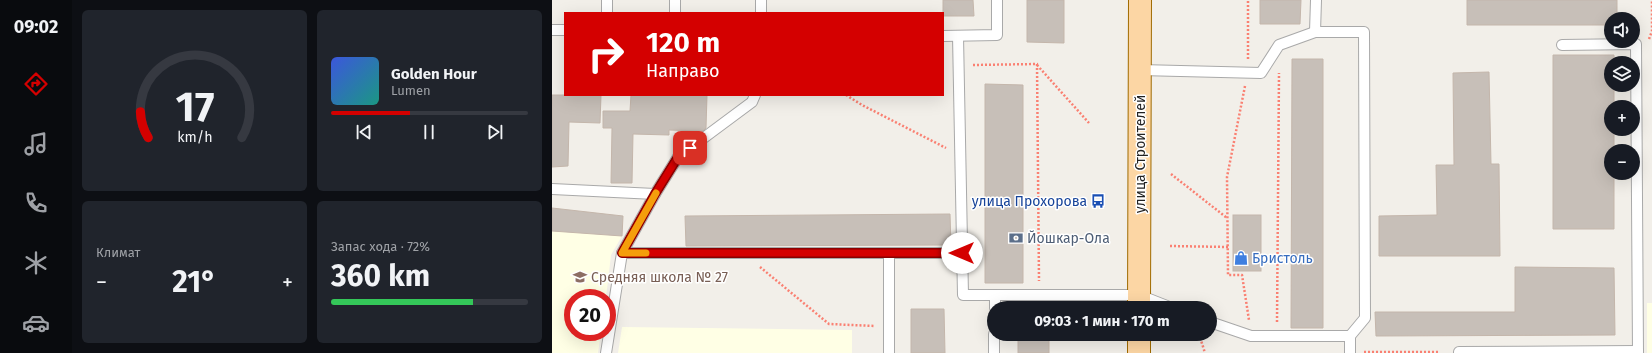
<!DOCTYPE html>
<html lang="ru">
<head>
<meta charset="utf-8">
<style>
	body { margin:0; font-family:"Fira Sans",sans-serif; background:#20242c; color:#f1f3f6; height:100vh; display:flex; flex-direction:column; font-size:15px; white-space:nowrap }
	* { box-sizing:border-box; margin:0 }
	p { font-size:13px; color:#9ea1a6 }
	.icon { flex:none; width:22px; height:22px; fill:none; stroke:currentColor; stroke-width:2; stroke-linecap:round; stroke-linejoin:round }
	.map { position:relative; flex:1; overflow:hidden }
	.details { display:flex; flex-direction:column; gap:10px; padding:10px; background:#0d0f14; width:480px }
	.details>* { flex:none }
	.guide { position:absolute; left:12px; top:12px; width:380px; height:84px; border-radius:0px; box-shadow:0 4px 16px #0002; background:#d40000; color:#fff; overflow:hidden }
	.buttons { position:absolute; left:1052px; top:12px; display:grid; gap:8px }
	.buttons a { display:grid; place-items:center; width:36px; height:36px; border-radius:50%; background:#171b24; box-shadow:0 4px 16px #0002; font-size:20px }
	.speed { position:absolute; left:12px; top:289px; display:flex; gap:8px; font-size:20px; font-weight:700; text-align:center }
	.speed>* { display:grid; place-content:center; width:52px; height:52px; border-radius:50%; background:#171b24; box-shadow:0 4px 16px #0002; line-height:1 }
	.speed .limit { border:6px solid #d22; background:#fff; color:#111 }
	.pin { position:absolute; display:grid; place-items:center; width:34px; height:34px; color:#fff; margin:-17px; border-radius:8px; box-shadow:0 2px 6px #0006 }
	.me { position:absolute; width:44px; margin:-22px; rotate:270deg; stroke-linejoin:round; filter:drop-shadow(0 0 3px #0008) }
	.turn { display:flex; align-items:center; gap:14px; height:84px; padding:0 16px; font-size:18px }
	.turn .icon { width:52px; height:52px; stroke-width:2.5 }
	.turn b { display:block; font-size:28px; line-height:34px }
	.big { font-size:30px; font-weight:700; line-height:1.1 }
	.details .tile { flex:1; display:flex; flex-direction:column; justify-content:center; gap:6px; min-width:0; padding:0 14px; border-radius:6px; background:#20242c }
	.details .dial { align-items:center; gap:0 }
	.dial svg { height:104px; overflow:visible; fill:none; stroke:#363941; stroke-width:7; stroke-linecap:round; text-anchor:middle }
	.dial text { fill:#f1f3f6; stroke:none }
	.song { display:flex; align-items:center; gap:12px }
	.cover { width:48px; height:48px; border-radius:6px; background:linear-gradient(135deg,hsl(230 70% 55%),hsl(170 70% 35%)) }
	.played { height:4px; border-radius:2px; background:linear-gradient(90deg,#d40000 40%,#363941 40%) }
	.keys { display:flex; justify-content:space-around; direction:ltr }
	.heat { display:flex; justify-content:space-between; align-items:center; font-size:22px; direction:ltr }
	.charge { height:6px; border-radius:3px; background:linear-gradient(90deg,#34c759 72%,#363941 0) }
	.details .tiles { flex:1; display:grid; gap:10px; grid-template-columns:repeat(2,1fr) }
	.trip { position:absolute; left:435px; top:301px; width:230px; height:40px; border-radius:20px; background:#171b24; box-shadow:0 4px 16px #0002; font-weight:700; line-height:40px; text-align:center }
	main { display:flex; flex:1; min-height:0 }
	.tab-bar { display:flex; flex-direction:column; width:72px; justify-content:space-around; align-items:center; background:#090b0e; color:#9ea1a6 }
	.tab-bar .icon { width:28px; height:28px }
	.tab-bar .selected { color:#d40000 }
	.tab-bar b { font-size:18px; color:#f1f3f6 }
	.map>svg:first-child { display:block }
</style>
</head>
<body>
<main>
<nav class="tab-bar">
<b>09:02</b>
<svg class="icon selected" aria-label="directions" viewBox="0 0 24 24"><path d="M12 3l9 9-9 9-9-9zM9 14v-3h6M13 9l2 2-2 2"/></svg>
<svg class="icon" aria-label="music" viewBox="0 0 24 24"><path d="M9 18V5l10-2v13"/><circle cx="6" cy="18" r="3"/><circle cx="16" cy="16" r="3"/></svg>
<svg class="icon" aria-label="phone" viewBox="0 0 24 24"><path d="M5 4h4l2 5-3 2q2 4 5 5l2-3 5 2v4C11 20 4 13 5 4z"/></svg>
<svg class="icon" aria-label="climate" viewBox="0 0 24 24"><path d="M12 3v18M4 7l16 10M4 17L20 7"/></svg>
<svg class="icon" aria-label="car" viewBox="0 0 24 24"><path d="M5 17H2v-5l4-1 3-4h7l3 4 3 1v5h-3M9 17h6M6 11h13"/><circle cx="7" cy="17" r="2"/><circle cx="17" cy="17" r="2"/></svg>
</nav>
<section class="details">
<div class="tiles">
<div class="tile dial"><svg viewBox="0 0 100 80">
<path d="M14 69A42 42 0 1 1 86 69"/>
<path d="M14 69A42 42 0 0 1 8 49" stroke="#d40000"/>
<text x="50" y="56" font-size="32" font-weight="700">17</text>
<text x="50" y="72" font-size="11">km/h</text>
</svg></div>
<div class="tile">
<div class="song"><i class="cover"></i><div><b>Golden Hour</b><p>Lumen</p></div></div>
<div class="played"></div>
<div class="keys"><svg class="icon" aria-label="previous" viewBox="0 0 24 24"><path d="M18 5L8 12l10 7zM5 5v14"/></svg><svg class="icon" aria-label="pause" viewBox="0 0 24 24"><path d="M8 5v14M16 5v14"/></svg><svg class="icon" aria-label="next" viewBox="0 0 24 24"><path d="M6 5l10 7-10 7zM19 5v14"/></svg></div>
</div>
<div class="tile"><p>Климат</p>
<div class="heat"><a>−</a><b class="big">21°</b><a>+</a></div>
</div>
<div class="tile"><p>Запас хода · 72%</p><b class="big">360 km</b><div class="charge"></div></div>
</div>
</section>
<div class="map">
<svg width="1100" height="353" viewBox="0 0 1100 353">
	<rect width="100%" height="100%" fill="#f2efe9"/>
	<g fill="#ffffe5">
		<path d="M0,231L70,236L59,255L54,298H21V332H49L46,353H0Z"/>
		<rect x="1095" y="303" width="5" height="50"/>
		<path d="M70,327L300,330V353H66Z"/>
	</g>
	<g fill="#c7bfb8" stroke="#c4b6ab">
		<path d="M391,0H421L422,16H391Z"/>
		<path d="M475,0H512V43L475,42Z"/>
		<path d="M708,0H749L748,24H708Z"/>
		<path d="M915,0H1065V19H1059V25H915Z"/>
		<path d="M1001,55H1062V63H1059V85H1062V107H1059V129H1062V151H1059V173H1062V229H1001Z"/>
		<path d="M740,59H771V328H739Z"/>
		<path d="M937,72L939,164H947L948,256H827V216L885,215L884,165H902L901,73Z"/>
		<path d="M433,84L471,85V283H433Z"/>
		<path d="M0,95H49L48,123L17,122L16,166L0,167Z"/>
		<path d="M79,95H155L154,128L151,131L117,130V135L81,134L80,183H59L60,128H51V111H78Z"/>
		<path d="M0,208L71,216L70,236L0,231Z"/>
		<path d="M398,214L399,245L134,246L133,216Z"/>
		<rect x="681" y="215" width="28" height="56"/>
		<path d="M963,267L1062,268L1063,335L824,336L823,312H963Z"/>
		<path d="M359,309H392L393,353H359Z"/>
		<rect x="466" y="334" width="31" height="19"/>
	</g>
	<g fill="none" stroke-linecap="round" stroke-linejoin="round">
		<defs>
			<g id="service">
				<path d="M123,0V13"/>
				<path d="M209,0V13"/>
				<path d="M55,13V0"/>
				<path d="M0,30H13"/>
				<path d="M763,32L764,0"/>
				<path d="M391,36L445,35V0"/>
				<path d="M406,36L411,295H587L620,308"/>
				<path d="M1010,45L1084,44L1086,353"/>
				<path d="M588,70L709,73L727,45L763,32H812L813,318L798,336V353"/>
				<path d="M0,189L103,194"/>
				<path d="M70,253H410"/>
				<path d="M443,308V295"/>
				<path d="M658,322L699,336H798"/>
				<path d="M907,352L1086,351"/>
				<path d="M54,353L70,253L103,194L126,157L200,102L203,95"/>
				<path d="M337,353V253"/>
				<path d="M442,353V334"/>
			</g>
			<g id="primary">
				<path d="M587,308L588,0"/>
				<path d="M587,353V334"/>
			</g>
		</defs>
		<use href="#service" stroke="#a9a9a9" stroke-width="12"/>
		<use href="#primary" stroke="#a06b00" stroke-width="24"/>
		<g stroke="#fa8072" stroke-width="2.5" stroke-dasharray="2 2" stroke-linecap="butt">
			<path d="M1097,39L1100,31V0"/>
			<path d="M696,59V0"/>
			<path d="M421,65L485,64L487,281"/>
			<path d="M485,65L537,123"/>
			<path d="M693,86L675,177L676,275H690L697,320"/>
			<path d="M294,95L310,105L394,148"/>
			<path d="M619,174L675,218"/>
			<path d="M618,246L676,247"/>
			<path d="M208,267L277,324L323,326"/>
			<path d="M725,322L727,73"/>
			<path d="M647,334L653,353"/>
			<path d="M812,352H886"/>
		</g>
		<use href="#service" stroke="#fff" stroke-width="10"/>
		<use href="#primary" stroke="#fcd6a4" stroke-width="22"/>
	</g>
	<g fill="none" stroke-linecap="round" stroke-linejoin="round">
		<defs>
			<path id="route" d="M138,148L126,157L103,194L70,253H410"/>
		</defs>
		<use href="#route" stroke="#8a0000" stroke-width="10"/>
		<use href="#route" stroke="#d40000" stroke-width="7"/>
		<path stroke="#f59e0b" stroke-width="7" d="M94,253H70L104,193"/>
	</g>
	<defs>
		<symbol id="bus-bare" viewBox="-9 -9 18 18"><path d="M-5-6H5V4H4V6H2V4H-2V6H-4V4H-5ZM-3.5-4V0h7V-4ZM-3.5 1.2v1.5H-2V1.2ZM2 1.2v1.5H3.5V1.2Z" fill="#1a4fb4" stroke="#fff" stroke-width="2.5" paint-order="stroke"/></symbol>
		<symbol id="bank-bare" viewBox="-9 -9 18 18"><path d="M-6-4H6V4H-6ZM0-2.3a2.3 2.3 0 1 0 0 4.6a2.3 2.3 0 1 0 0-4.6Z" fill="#5c6f8a" stroke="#fff" stroke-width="2.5" paint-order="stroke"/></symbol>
		<symbol id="shop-bare" viewBox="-9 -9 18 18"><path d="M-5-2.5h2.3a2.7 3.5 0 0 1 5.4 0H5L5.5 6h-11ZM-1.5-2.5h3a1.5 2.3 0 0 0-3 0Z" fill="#3f7fe0" stroke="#fff" stroke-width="2.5" paint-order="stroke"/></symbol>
		<symbol id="school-bare" viewBox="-9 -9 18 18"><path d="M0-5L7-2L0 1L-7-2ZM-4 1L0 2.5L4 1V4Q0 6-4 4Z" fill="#8d6e63" stroke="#fff" stroke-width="2.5" paint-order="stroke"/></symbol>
	</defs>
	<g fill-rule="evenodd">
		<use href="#bus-bare" x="536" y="191" width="20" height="20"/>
		<use href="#bank-bare" x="454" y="228" width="20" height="20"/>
		<use href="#shop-bare" x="679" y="248" width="20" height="20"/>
		<use href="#school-bare" x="18" y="267" width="20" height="20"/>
	</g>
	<g text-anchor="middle" stroke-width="3" stroke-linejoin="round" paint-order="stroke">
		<g font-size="14" fill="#222" stroke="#fff">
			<text transform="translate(588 154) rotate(-90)" y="5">улица Строителей</text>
		</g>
		<g font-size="14" fill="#164399" stroke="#fff" text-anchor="end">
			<text x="535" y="206">улица Прохорова</text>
		</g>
		<g font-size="14" fill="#4e5e75" stroke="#fff" text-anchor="start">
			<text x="475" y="243">Йошкар-Ола</text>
		</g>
		<g font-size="14" fill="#366cbe" stroke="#fff" text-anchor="start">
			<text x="700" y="263">Бристоль</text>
		</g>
		<g font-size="14" fill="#785e54" stroke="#fff" text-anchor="start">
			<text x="39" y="282">Средняя школа № 27</text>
		</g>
	</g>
</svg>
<div class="buttons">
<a><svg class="icon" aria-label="sound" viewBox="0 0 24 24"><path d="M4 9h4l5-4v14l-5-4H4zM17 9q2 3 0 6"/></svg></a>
<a><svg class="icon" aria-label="layers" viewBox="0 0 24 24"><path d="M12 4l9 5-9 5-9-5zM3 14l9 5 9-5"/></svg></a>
<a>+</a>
<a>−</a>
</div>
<div class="speed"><div class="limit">20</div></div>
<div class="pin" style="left:138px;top:148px;background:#d93025"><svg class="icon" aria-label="arrive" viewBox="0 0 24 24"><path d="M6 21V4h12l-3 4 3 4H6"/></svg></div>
<svg class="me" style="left:410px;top:253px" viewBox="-20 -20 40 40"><circle r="19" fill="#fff"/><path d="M0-13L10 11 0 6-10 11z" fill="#d40000"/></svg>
<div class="trip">09:03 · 1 мин · 170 m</div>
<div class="guide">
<div class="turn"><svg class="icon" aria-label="right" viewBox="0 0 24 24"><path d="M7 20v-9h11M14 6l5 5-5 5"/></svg><div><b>120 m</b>Направо</div></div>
</div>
</div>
</main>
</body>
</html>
